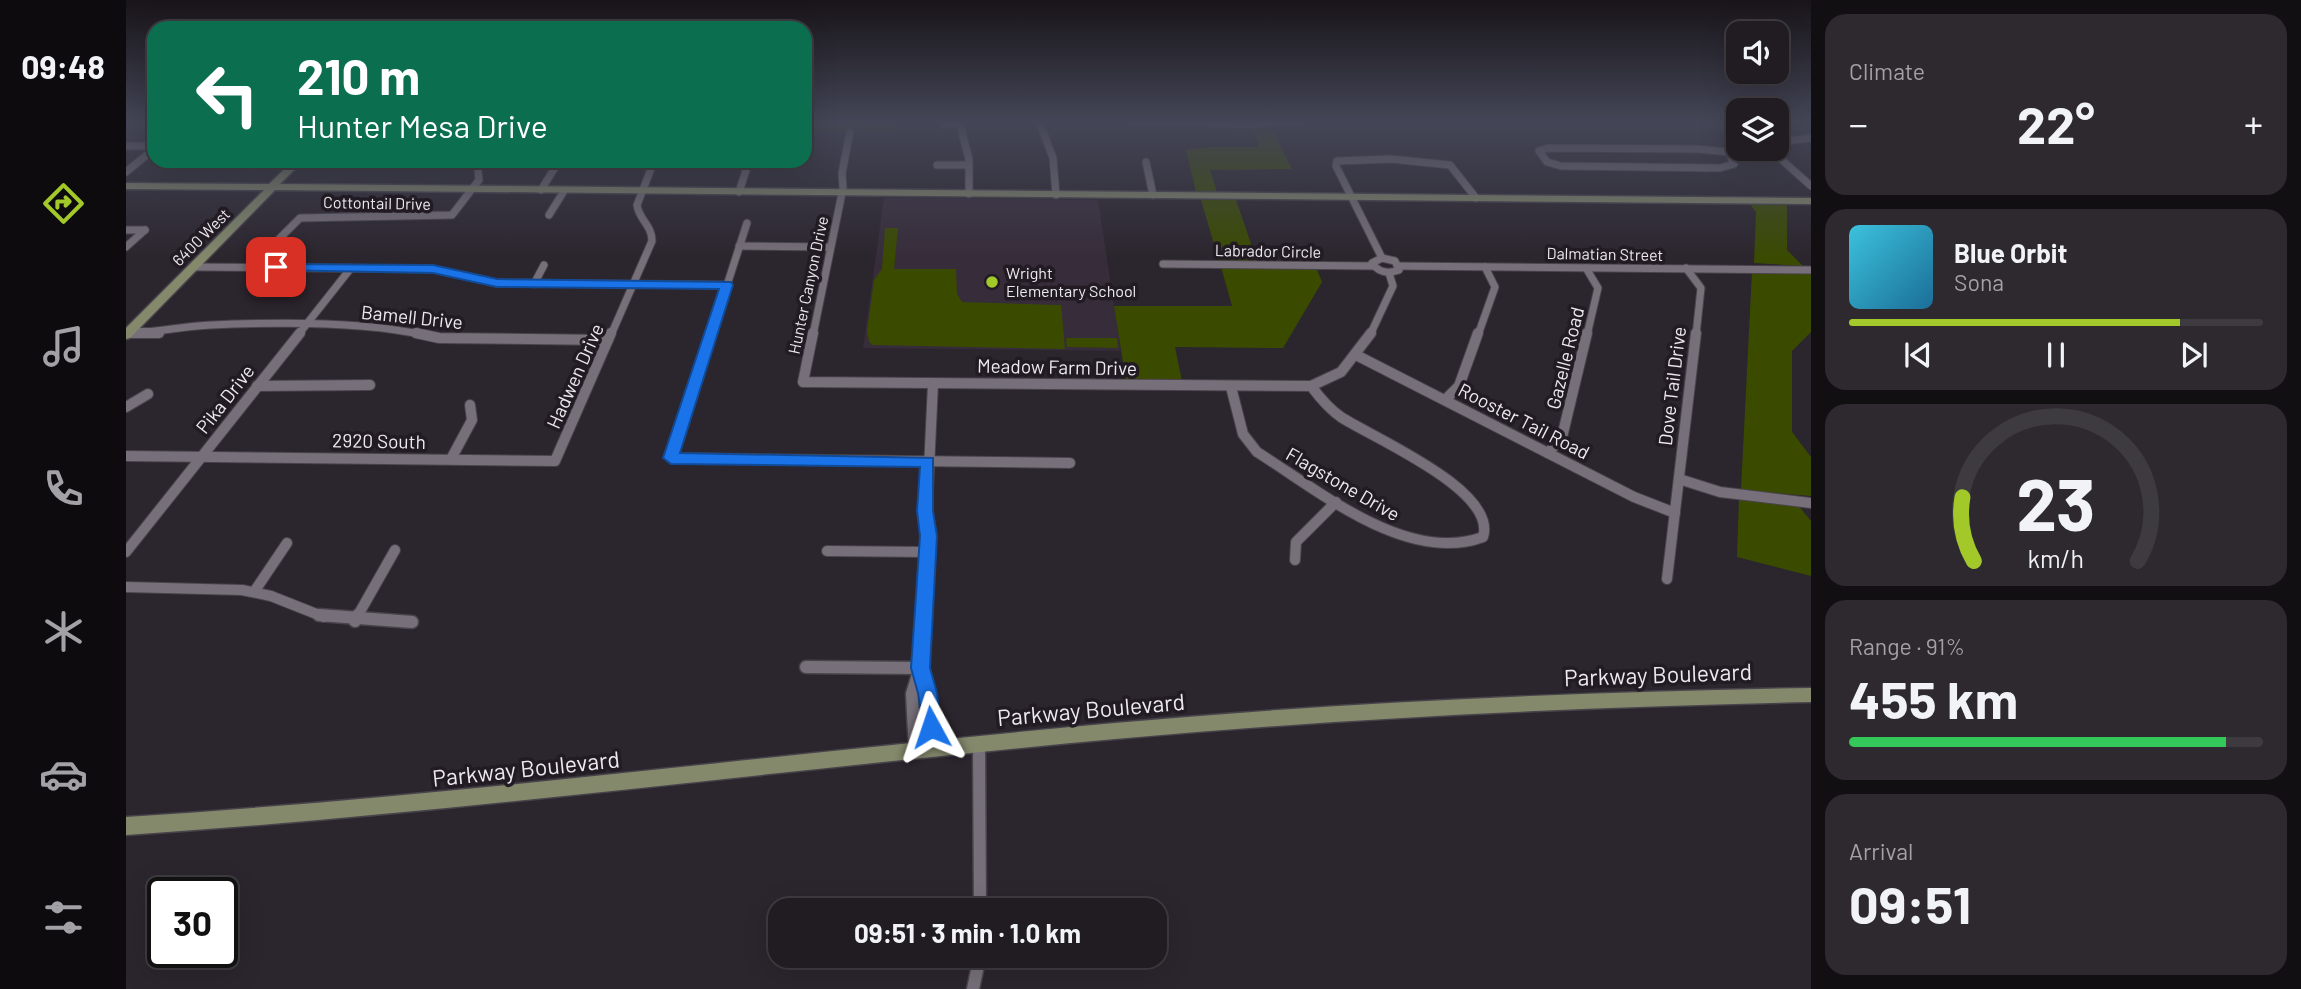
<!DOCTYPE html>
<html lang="en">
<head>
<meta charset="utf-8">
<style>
	body { margin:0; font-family:Barlow,sans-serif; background:#2d292f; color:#f1f3f6; height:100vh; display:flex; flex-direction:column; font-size:26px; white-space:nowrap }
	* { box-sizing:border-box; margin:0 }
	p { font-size:23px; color:#a2a1a5 }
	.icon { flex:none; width:38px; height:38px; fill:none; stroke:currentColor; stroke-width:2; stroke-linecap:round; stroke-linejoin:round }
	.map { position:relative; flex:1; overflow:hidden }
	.sheet { display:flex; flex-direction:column; gap:14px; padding:14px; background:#120f13; width:490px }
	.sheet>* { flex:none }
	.top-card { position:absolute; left:21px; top:21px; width:665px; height:147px; border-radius:21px; box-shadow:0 7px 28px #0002,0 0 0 2px #3d3a40; background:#0b6e4f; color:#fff; overflow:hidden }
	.controls { position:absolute; left:1600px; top:21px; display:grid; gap:14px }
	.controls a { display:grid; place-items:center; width:63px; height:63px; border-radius:14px; background:#201c22; box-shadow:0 7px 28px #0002,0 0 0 2px #3d3a40; font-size:35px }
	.speed { position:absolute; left:21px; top:877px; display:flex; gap:14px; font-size:35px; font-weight:700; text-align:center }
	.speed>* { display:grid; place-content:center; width:91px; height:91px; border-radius:50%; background:#201c22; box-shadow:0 7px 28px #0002,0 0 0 2px #3d3a40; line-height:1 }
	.speed .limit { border:4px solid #111; border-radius:10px; background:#fff; color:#111 }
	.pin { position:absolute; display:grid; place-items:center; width:60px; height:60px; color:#fff; margin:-30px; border-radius:14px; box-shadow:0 4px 10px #0006 }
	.me { position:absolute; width:77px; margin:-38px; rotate:355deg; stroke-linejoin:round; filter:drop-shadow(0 0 5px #0008) }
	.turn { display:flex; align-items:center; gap:24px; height:147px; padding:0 35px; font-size:32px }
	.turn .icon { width:91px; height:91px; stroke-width:2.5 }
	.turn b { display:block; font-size:49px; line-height:60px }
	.big { font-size:52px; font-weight:700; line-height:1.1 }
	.sheet .widget { flex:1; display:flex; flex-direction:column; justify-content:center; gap:10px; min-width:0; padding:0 24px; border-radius:21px; background:#2d292f }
	.sheet .dial { align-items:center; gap:0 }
	.dial svg { height:182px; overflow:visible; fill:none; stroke:#3d3a40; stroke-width:7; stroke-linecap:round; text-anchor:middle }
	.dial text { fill:#f1f3f6; stroke:none }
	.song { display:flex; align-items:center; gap:21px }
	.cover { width:84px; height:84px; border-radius:10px; background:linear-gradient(135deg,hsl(190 70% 55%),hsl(200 70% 35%)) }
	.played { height:7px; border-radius:4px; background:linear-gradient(90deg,#a2c929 80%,#3d3a40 80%) }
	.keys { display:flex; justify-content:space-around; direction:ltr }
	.heat { display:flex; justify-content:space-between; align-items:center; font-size:38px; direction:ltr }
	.charge { height:10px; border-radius:5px; background:linear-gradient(90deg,#34c759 91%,#3d3a40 0) }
	.trip { position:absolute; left:642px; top:898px; width:399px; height:70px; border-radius:21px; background:#201c22; box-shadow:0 7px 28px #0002,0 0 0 2px #3d3a40; font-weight:700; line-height:70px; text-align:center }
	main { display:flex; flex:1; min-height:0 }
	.menu { display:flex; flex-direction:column; width:126px; justify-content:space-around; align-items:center; background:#0d0b0e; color:#a2a1a5 }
	.menu .icon { width:49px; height:49px }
	.menu .on { color:#a2c929 }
	.menu b { font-size:32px; color:#f1f3f6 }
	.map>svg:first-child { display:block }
</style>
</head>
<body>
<main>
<nav class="menu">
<b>09:48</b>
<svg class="icon on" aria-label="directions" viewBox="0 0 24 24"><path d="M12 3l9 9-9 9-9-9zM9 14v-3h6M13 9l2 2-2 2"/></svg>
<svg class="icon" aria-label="music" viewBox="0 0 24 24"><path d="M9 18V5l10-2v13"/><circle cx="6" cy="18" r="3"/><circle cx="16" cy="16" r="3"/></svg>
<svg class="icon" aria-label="phone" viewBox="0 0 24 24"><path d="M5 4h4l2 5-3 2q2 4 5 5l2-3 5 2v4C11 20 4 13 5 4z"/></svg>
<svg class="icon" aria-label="climate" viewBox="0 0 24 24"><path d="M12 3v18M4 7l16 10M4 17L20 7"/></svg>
<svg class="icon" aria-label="car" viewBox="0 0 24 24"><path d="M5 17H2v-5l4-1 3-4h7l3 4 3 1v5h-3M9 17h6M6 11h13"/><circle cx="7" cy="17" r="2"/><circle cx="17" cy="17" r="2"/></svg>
<svg class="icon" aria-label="filters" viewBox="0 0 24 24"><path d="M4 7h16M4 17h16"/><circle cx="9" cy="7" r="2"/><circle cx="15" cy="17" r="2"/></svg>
</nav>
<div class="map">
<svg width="1685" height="989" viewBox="0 0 1685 989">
	<rect width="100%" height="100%" fill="#2b252d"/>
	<path fill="#372c3a" d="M758,198L972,200L995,351L737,348Z"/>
	<g fill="#3a4b00">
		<path d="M682,121H772L770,130L738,132L729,126L711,132L681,130Z"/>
		<path d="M1144,125L1166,169L1084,170L1091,192H1070L1060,150L1082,147H1133L1126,126Z"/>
		<path d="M1075,200H1110L1131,261H1093Z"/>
		<path d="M1624,204L1661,205V250L1677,266L1628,263L1630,212Z"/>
		<path d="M759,228H772L768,269H830L831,294L836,302L935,305L939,349L747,345L743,342L741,331L748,280L756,269Z"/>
		<path d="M1095,267H1190L1196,282L1157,348L1049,347L1056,381H1000L988,306H1106Z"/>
		<path d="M1626,271L1685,272V332L1666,351V432L1685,457V496L1615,490Z"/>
		<path d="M940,338H991L992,348L941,347Z"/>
		<path d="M1613,498L1672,505L1685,521V576L1611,557Z"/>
	</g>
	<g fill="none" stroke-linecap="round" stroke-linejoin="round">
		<defs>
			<g id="street-far2">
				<path d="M833,121L843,159V194"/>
				<path d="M913,121L927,158L930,195"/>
				<path d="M1005,121L1121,124L1178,121"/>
				<path d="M817,124L833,122"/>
				<path d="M1685,138L1661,141L1652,151L1656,160L1685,186"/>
				<path d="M0,146H28"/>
				<path d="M1422,148L1571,149L1603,152L1608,164L1594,168L1435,166L1421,162L1413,151Z"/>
				<path d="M1603,152L1654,158"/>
				<path d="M325,161H339"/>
				<path d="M1020,162L1027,195"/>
				<path d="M811,165H843"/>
				<path d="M0,172L28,149"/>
				<path d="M415,190L433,161"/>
				<path d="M613,192L623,161"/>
				<path d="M423,215L438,191"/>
				<path d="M0,230H19"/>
				<path d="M613,246L704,247"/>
				<path d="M0,247L19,230"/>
				<path d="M1256,258L1210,166L1211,161L1265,159L1324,165L1350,198"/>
				<path d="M1256,258L1269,261L1273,270C1262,274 1253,273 1246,263Z"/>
				<path d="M1037,264L1247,266"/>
				<path d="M1273,266L1685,270"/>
				<path d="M68,267L307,269L371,283L601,285"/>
				<path d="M125,267L174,218L326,215L353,180L351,161"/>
				<path d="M1460,268L1472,288L1461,335"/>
				<path d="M1560,268L1575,288L1570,335"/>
				<path d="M408,284L418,265"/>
				<path d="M0,333C29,333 56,326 85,325C149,322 236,321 298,335"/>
				<path d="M172,335L225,268"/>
				<path d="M485,335L526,241C526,225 513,220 511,205L528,161"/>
				<path d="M585,335L621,223"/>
				<path d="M687,335L717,188L716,173L724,132"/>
				<path d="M1244,335L1267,286L1263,273"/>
				<path d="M1352,335L1369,287L1359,267"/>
			</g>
			<g id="street-far1">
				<path d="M0,333H33"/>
				<path d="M290,333L313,338L482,340"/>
				<path d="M585,333L545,458L944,463"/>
				<path d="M687,333L677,382L1185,386L1215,372L1245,333"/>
				<path d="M1232,356L1508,497L1549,513"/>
				<path d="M131,386L244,385"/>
				<path d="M1105,387L1117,434L1131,452C1192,490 1281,565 1357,537C1372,490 1245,437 1215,417C1203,409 1194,398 1185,386"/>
				<path d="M1319,400L1333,386L1352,333"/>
				<path d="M0,407L22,394"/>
				<path d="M1422,453L1436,437L1461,333"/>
				<path d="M0,456L429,461L485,333"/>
				<path d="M325,459L346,420L344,405"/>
				<path d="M1553,479L1594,492L1685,503"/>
				<path d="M701,551L801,552"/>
				<path d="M0,552L174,333"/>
				<path d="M1169,560L1170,542L1210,502"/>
				<path d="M1541,579L1570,333"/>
				<path d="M0,587L116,590L145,596L198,617"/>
				<path d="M128,592L161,543"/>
				<path d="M231,617L269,550"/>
				<path d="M796,617L807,384"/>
			</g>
			<g id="street">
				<path d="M193,615L286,622"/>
				<path d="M229,621L232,615"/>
				<path d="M680,667L794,668"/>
				<path d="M795,669L802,693L807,749"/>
				<path d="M853,744L854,910"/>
				<path d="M789,751L786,694L794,668L796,615"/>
				<path d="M847,989L854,956"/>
			</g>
			<g id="secondary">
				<path d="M167,161H177L154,184L1685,198V204L149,190L4,338L0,339V328L138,190L0,189V183L143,184Z"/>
				<path d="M1685,688V702C1453,707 1221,718 989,739C659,769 331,813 0,835V817C331,796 659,753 989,723C1221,702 1453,692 1685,688Z"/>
			</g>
		</defs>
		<use href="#street-far2" stroke="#48434a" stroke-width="9"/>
		<use href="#street-far1" stroke="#48434a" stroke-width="12"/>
		<use href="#street" stroke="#48434a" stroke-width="15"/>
		<use href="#secondary" stroke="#48434a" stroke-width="3"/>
		<use href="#street-far2" stroke="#776f79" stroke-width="7"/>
		<use href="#street-far1" stroke="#776f79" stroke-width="10"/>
		<use href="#street" stroke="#776f79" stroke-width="12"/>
		<use href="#secondary" fill="#84896c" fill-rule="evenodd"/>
	</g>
	<linearGradient id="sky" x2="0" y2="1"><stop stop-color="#181419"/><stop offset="0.47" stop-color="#444657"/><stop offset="1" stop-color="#444657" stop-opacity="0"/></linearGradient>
	<rect width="1685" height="259" fill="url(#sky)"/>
	<path fill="#1a73e8" stroke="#114b97" stroke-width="2" d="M150,264L307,265L371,279L605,282L607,285L554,453L807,458V511L811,536L804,668L811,693L815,727L812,733L805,736L798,733L792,693L785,668L794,536L791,511L794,467L545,464L537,458L593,289L371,287L307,273L146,270V265Z"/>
	<circle fill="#a2c929" stroke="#221b24" stroke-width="2.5" cx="866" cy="282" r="7"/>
	<g text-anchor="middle" stroke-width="7" stroke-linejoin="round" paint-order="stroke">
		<g font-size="16" fill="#ede9ef" stroke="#221b24">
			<text transform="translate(251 203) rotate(1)" y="6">Cottontail Drive</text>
			<text transform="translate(75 237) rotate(-45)" y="6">6400 West</text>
			<text transform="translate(1142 251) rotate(1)" y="6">Labrador Circle</text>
			<text transform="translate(1479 254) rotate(1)" y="6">Dalmatian Street</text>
			<text transform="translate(682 285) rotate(-78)" y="6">Hunter Canyon Drive</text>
		</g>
		<g font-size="16" fill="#ede9ef" stroke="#221b24" text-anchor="start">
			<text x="880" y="279">Wright<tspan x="880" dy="18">Elementary School</tspan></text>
		</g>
		<g font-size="19" fill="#ede9ef" stroke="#221b24">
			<text transform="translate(286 317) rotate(6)" y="7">Bamell Drive</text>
			<text transform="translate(1439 358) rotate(-76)" y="7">Gazelle Road</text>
			<text transform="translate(931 367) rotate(1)" y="7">Meadow Farm Drive</text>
			<text transform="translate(449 376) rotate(-66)" y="7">Hadwen Drive</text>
			<text transform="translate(1546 386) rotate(-83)" y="7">Dove Tail Drive</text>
			<text transform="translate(99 399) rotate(-52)" y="7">Pika Drive</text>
			<text transform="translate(1398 421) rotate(27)" y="7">Rooster Tail Road</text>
			<text transform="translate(253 441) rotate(1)" y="7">2920 South</text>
			<text transform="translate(1217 484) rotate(30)" y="7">Flagstone Drive</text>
		</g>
		<g font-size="23" fill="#ede9ef" stroke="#221b24">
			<text transform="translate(1532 675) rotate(-2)" y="8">Parkway Boulevard</text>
			<text transform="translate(965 710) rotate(-5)" y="8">Parkway Boulevard</text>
			<text transform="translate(400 769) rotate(-6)" y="8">Parkway Boulevard</text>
		</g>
	</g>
</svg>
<div class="controls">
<a><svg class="icon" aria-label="sound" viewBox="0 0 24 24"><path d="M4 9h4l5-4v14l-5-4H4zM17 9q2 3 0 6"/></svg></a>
<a><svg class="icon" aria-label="layers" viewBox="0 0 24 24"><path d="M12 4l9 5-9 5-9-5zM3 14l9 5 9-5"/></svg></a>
</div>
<div class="speed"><div class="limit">30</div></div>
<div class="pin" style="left:150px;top:267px;background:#d93025"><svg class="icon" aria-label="arrive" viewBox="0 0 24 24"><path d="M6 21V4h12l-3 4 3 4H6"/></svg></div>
<svg class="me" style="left:805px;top:727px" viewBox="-20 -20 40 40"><path d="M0-17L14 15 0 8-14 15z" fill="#1a73e8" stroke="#fff" stroke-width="4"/></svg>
<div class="trip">09:51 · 3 min · 1.0 km</div>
<div class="top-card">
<div class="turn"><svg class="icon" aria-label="left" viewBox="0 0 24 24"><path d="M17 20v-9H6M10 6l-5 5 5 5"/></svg><div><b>210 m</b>Hunter Mesa Drive</div></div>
</div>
</div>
<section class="sheet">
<div class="widget"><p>Climate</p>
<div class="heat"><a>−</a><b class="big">22°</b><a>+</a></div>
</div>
<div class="widget">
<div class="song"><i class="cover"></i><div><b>Blue Orbit</b><p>Sona</p></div></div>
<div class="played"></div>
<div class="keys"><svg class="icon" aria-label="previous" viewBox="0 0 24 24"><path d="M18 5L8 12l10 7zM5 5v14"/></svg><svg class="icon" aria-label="pause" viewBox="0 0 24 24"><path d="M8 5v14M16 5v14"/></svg><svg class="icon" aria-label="next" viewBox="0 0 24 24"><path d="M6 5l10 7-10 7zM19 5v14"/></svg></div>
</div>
<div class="widget dial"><svg viewBox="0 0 100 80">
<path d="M14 69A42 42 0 1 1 86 69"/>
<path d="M14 69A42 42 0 0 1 9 41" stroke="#a2c929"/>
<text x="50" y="56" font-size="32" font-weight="700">23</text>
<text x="50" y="72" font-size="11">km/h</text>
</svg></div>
<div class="widget"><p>Range · 91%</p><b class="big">455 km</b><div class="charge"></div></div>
<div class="widget"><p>Arrival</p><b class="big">09:51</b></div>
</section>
</main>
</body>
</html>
